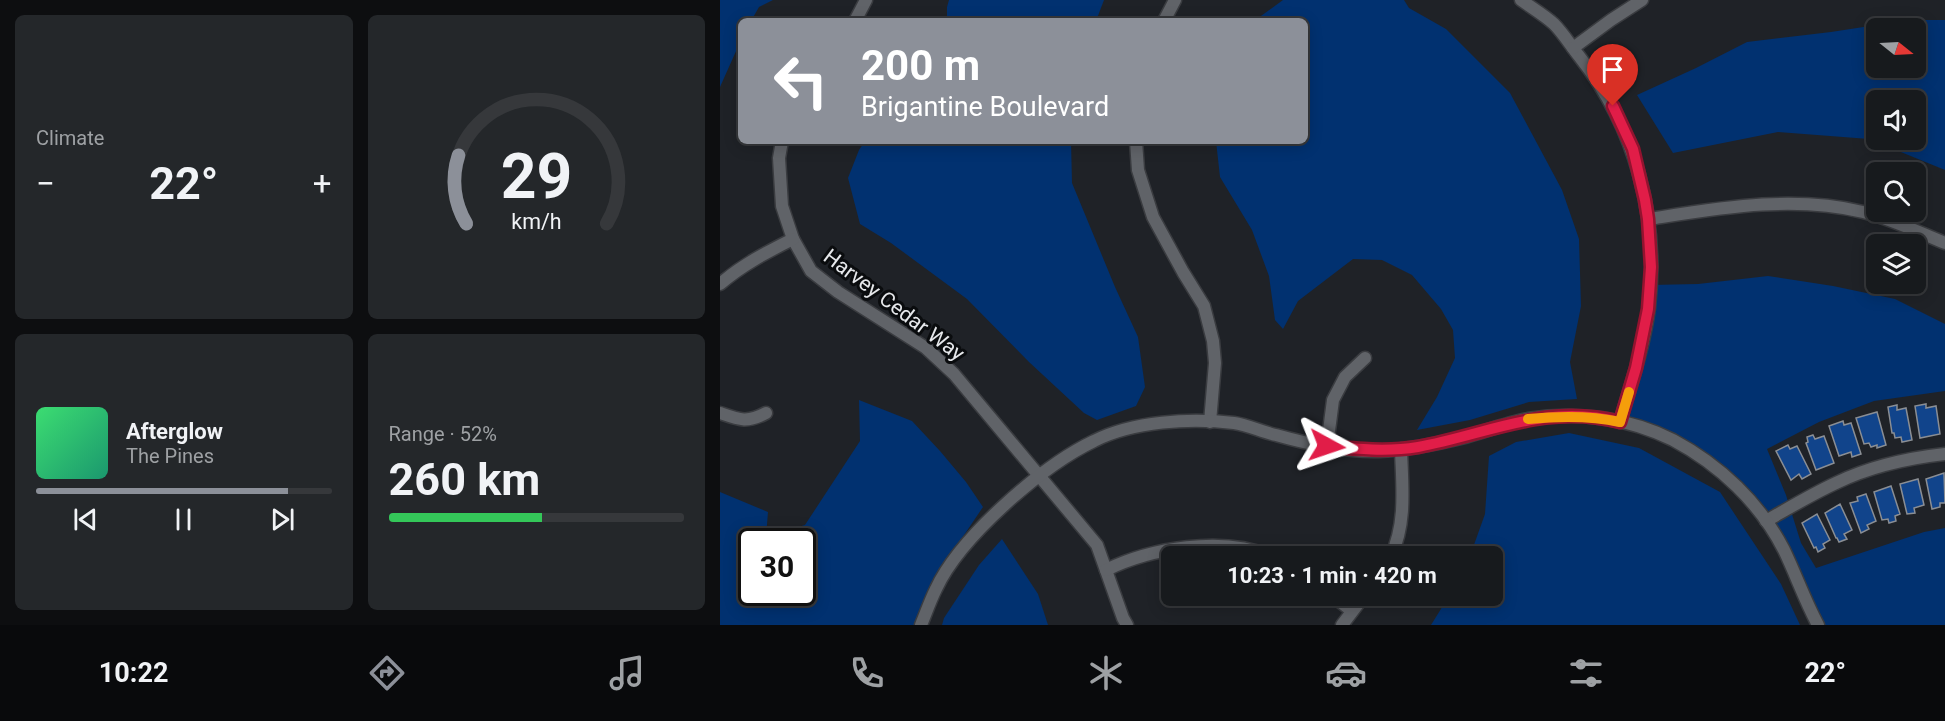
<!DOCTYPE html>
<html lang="en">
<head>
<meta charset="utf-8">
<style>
	body { margin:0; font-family:Roboto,sans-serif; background:#24272a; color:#f1f3f6; height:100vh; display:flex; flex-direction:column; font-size:22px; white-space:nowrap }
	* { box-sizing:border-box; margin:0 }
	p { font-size:20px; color:#9ea1a4 }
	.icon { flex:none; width:33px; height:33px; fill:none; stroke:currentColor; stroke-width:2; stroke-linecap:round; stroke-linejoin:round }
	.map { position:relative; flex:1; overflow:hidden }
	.drawer { display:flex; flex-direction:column; gap:15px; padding:15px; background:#0d0e10; width:720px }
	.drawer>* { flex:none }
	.guide { position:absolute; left:18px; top:18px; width:570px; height:126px; border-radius:9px; box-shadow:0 3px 15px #0003,0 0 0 2px #36383b; background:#8c9099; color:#fff; overflow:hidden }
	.needle { width:39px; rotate:108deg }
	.buttons { position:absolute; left:1146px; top:18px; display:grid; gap:12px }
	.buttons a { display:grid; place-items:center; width:60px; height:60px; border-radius:9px; background:#171a1d; box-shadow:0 3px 15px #0003,0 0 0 2px #36383b; font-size:30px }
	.speed { position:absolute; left:18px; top:528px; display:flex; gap:12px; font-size:30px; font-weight:700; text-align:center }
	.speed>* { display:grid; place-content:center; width:78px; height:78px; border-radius:50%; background:#171a1d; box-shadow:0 3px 15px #0003,0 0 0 2px #36383b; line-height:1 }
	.speed .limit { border:3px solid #111; border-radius:9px; background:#fff; color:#111 }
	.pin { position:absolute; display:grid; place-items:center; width:51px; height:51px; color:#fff; margin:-62px -26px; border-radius:50% 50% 50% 0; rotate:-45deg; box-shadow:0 0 6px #0007 }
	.pin .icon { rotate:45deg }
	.me { position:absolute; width:66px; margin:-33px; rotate:95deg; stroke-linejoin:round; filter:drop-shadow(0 0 4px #0008) }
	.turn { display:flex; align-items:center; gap:21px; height:126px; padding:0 24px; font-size:27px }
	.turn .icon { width:78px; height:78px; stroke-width:2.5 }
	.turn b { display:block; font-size:42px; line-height:51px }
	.big { font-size:45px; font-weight:700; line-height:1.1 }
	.drawer .tile { flex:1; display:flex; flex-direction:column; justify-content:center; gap:9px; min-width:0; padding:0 21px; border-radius:9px; background:#24272a }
	.drawer .dial { align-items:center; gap:0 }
	.dial svg { height:156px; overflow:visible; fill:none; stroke:#36383b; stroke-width:7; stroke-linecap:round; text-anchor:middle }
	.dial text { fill:#f1f3f6; stroke:none }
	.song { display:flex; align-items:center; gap:18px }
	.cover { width:72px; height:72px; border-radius:9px; background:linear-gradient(135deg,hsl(140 70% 55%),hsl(160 70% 35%)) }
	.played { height:6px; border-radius:3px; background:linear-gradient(90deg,#8c9099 85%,#36383b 85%) }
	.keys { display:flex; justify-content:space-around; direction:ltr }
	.heat { display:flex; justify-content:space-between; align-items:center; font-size:33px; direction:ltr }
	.charge { height:9px; border-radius:4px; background:linear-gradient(90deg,#34c759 52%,#36383b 0) }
	.drawer .tiles { flex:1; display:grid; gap:15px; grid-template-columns:repeat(2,1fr) }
	.trip { position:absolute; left:441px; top:546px; width:342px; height:60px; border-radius:9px; background:#171a1d; box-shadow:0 3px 15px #0003,0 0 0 2px #36383b; font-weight:700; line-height:60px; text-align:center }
	.menu { display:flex; height:96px; justify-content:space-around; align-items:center; background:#090a0c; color:#9ea1a4 }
	.menu .icon { width:42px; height:42px }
	.menu .selected { color:#8c9099 }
	.menu b { font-size:27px; color:#f1f3f6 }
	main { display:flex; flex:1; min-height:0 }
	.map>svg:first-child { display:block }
</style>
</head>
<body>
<main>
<section class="drawer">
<div class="tiles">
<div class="tile"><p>Climate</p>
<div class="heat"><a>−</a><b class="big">22°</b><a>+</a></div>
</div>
<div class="tile dial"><svg viewBox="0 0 100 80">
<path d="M14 69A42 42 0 1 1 86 69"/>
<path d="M14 69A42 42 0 0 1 10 34" stroke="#8c9099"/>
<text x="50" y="56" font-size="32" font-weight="700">29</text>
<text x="50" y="72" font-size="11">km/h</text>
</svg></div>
<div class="tile">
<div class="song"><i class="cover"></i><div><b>Afterglow</b><p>The Pines</p></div></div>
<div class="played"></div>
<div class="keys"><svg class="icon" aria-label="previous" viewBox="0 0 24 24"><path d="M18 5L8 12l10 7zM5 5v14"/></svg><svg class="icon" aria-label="pause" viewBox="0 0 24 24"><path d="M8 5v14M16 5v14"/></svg><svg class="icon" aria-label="next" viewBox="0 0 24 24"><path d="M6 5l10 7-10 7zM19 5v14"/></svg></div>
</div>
<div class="tile"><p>Range · 52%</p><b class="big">260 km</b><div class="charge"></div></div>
</div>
</section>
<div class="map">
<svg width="1225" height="625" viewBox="0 0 1225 625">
	<rect width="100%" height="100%" fill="#1f2227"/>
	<g fill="#013170" fill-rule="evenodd">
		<path d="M0,0H53L39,7L31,21H21V40L0,87Z"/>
		<path d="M229,0H384L376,21H227V7Z"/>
		<path d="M563,0H684L689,8L726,29L790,93L842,190L859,239L861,306L850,362L857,399L809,402L750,420L697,430L717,397L735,358L733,330L721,309L692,275L662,260L633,259L578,301L563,329L555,320L549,276L532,230L500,177L496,141H585V21H534Z"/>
		<path d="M1189,20H1225V170L1149,139L1058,132L953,153L917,95L976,68L1027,42L1111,32ZM1156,28H1196V68H1156ZM1156,100H1196V140H1156Z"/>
		<path d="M145,141H351L352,183L395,287L418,337L425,387L416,406L377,420L364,413L309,362L247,299L171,243L140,224L128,178L139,150Z"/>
		<path d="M1048,276L1113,286L1175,299L1225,324V391L1154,401L1099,422L1047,449L1066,495L1081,543L1096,568L1204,532L1225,528V625H1098L1040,511L986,460L900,422L930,285L978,284Z"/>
		<path d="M139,400L192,421L220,451L246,482L263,507L215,578L194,625H0V492L48,512L46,537L85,525L140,441ZM32,542H82V592H32Z"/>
		<path d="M849,433L919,448L1000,492L1061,584L1080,625H711L729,596H772V556H750L765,514L769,456L796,442Z"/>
		<path d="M282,539L318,594L328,625H222L224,618L259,565Z"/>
	</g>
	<g fill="#11448b" stroke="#8a8e94" stroke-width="1.5">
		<path d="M1206,404V408L1216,406L1220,434L1200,438L1195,406Z"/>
		<path d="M1177,405V410L1186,408L1192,440L1182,442L1181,437L1175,438L1174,433H1172L1168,407Z"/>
		<path d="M1157,412L1166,445L1157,448V445L1151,447L1149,443L1144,444L1136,418Z"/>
		<path d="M1123,421L1124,425L1131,423L1141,454L1132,457L1131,452L1119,456L1109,426Z"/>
		<path d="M1093,435L1095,439L1104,436L1114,463L1096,470L1086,443L1088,442L1087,437Z"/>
		<path d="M1068,445L1070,449L1077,446L1091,474L1082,479L1079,474L1071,480L1056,451Z"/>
		<path d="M1224,473L1225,503H1220V507L1212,509L1206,479Z"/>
		<path d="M1198,479L1204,505L1194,508L1195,513L1187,514L1180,484Z"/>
		<path d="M1171,486L1180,514L1175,516L1176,521L1169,523L1168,519L1162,520L1154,492Z"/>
		<path d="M1146,494L1156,521L1147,525L1149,529L1141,533L1130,503L1138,501L1137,497Z"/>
		<path d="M1120,504L1132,530L1124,534L1127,539L1119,542L1117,538H1116L1105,513Z"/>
		<path d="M1097,514L1110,540L1103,544L1105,548L1098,552L1096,547L1094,548L1082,523Z"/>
	</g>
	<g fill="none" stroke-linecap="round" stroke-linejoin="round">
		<defs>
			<g id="street">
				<path d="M801,0C812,8 824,15 834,24C843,33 851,46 859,56C916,128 939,217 929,308C924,346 911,385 900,422"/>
				<path d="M135,21L146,0"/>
				<path d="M444,21L455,0"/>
				<path d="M853,48L891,20L922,0"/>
				<path d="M62,141L59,158L62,206L73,239L91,271L118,292L206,348L234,374L377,545L403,618L407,625"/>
				<path d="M416,141L418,170L433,217L463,272L484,306L493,341L495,363L490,422"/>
				<path d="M929,219C1000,208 1072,195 1143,212C1172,219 1198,232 1225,243"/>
				<path d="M0,284C22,265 47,252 73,239"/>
				<path d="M0,413C20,420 27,423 46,413"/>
				<path d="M607,446L613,400L625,377L645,358"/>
				<path d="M1046,521C1069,508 1092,494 1116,483C1149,467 1189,458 1225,454"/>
				<path d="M671,556C687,522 682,485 681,449"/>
				<path d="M386,570C431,548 502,536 550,556"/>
				<path d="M613,596L632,611"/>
				<path d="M201,625C206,613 210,601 216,589C240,537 322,466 374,441C413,421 470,418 514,423C528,425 542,432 556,435C588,444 625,452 659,451C687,450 717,444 745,437C766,431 787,423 808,419C857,411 909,418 953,440C1000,465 1040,503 1064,550C1076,575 1085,601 1098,625"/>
				<path d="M622,625L644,596"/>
			</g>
		</defs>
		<use href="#street" stroke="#3a3c40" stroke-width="15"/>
		<use href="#street" stroke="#606368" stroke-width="12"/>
	</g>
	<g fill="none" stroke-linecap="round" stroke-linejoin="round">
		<defs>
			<path id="route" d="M607,446C637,449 667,452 698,447C769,434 825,403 900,422L916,368L928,309L931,267L928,219L925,200L913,149L893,106"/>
		</defs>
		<use href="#route" stroke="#92132f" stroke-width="15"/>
		<use href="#route" stroke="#e11d48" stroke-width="10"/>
		<path stroke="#f59e0b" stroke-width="10" d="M808,419C839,416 869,415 900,422L909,392"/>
	</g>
	<g text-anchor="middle" stroke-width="6" stroke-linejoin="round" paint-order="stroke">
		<g font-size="21" fill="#e6e8eb" stroke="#0a0c0e">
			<text transform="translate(174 305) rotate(37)" y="7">Harvey Cedar Way</text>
		</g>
	</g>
</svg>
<div class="buttons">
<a><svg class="needle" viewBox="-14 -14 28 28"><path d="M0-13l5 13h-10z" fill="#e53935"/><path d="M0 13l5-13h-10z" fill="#9ea1a4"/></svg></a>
<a><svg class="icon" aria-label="sound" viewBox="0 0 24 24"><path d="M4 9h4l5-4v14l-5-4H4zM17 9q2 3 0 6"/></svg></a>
<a><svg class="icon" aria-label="search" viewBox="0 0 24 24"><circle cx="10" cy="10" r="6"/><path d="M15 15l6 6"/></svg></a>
<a><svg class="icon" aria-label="layers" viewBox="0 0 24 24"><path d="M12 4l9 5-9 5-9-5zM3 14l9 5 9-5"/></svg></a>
</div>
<div class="speed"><div class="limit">30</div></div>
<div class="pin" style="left:893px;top:106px;background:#d93025"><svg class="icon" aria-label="arrive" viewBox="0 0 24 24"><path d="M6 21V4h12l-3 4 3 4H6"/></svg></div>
<svg class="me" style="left:607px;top:446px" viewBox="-20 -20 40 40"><path d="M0-17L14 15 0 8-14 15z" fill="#e11d48" stroke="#fff" stroke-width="4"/></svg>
<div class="trip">10:23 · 1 min · 420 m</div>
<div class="guide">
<div class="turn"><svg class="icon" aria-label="left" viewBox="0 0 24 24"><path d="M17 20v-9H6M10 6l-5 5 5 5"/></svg><div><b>200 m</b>Brigantine Boulevard</div></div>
</div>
</div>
</main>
<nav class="menu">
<b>10:22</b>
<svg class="icon selected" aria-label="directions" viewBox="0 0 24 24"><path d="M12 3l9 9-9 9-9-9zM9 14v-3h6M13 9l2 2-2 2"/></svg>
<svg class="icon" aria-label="music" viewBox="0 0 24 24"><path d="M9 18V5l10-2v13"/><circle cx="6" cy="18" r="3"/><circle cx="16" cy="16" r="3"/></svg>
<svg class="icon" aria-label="phone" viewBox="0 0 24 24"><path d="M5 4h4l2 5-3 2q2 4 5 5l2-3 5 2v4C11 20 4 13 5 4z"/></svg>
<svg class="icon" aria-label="climate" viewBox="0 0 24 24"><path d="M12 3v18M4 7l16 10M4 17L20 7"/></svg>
<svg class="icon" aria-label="car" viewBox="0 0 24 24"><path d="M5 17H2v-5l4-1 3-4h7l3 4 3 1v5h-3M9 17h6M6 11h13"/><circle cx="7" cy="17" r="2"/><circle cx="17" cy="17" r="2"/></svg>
<svg class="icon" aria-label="filters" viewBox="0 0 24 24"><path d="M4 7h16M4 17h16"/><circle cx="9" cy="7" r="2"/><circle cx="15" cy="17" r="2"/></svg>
<b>22°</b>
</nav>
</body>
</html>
